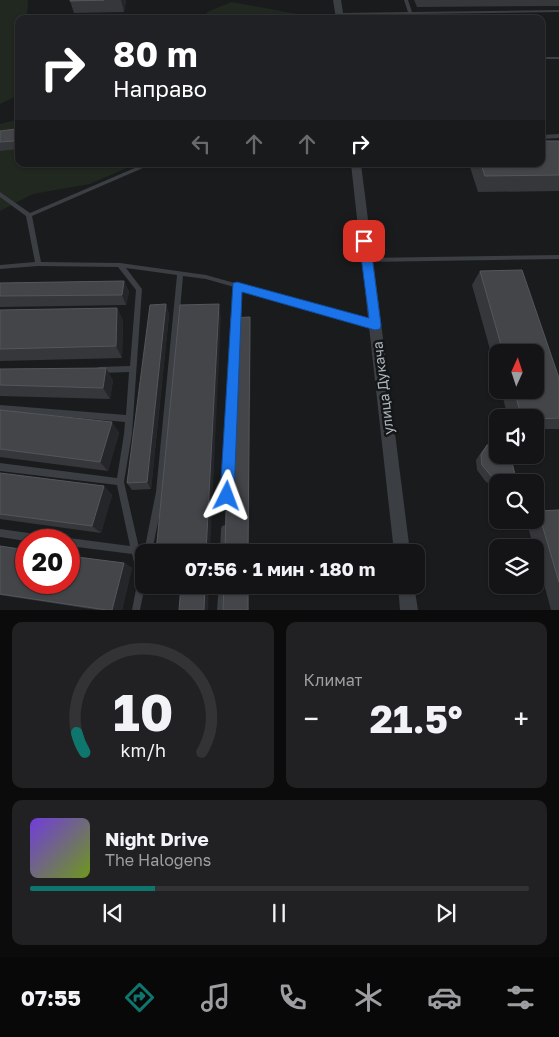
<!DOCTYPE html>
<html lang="ru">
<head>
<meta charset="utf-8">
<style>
	body { margin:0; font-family:"Golos Text",sans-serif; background:#212123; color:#f1f3f6; height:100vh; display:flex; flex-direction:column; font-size:19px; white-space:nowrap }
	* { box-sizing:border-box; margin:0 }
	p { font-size:16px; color:#9d9ea1 }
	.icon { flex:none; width:28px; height:28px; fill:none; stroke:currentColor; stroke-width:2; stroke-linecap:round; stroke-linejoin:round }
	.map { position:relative; height:610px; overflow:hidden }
	.details { display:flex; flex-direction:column; gap:12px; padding:12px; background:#0b0b0c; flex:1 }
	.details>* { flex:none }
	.top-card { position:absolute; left:15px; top:15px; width:530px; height:152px; border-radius:10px; box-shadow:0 1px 4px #0004,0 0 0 1px #333335; background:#202124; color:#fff; overflow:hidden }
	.needle { width:32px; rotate:3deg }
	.controls { position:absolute; left:489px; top:344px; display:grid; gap:10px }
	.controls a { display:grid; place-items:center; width:55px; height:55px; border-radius:10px; background:#141416; box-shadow:0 1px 4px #0004,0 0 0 1px #333335; font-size:25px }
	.speed { position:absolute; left:15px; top:529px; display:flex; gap:10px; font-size:25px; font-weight:700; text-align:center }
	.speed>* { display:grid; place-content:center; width:65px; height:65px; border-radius:50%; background:#141416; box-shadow:0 1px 4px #0004,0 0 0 1px #333335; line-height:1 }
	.speed .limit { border:8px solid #d22; background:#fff; color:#111 }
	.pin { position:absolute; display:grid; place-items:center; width:42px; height:42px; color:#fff; margin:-21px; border-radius:10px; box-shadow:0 2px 8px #0006 }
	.me { position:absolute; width:55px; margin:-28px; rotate:3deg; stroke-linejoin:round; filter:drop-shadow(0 0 4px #0008) }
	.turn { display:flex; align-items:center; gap:18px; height:105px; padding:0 15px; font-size:22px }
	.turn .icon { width:65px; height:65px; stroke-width:2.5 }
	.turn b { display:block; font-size:35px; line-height:42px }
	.lanes { display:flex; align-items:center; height:48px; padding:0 15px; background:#0003; justify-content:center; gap:25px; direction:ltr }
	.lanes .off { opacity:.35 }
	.big { font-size:38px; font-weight:700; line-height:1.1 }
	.details .widget { flex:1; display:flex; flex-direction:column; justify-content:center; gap:8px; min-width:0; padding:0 18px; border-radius:10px; background:#212123 }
	.details .dial { align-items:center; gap:0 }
	.dial svg { height:130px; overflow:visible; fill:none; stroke:#333335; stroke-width:7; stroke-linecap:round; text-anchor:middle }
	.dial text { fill:#f1f3f6; stroke:none }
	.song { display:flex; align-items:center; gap:15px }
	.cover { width:60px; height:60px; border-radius:8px; background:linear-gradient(135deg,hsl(260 70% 55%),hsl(80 70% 35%)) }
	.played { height:5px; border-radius:2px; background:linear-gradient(90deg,#0f766e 25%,#333335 25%) }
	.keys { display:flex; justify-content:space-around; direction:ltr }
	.heat { display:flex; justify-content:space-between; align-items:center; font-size:28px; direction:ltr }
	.details .tiles { flex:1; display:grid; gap:12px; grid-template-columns:1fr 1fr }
	.widget:last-child { grid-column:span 2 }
	.trip { position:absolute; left:135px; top:544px; width:290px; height:50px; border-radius:10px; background:#141416; box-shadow:0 1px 4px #0004,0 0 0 1px #333335; font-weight:700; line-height:50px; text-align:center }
	.dock { display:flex; height:80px; justify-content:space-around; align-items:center; background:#080809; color:#9d9ea1 }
	.dock .icon { width:35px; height:35px }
	.dock .current { color:#0f766e }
	.dock b { font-size:22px; color:#f1f3f6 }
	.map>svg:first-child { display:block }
</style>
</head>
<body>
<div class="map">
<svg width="559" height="610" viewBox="0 0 559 610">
	<rect width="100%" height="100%" fill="#1a1b1d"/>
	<g fill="#202820">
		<path d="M0,0H28L27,18L29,19H19V95L0,104Z"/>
		<path d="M232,2L314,17L313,19H207V12Z"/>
		<path d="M19,119V164H136L90,184L33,194L0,211V124Z"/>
	</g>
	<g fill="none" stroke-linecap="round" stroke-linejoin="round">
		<g fill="#3b3e42" fill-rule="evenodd">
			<path d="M404,0H408L412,12L559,10V12L339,15L337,14L339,13L408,12Z"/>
			<rect x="541" y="57" width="18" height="2"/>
			<path d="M559,134V138L541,139V135Z"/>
			<path d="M144,164H151L150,165L32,216L41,262L120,263L206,275L375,322L377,323L378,325L377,327L375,328L240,289L238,324L237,326L235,327L233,326L232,324L234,287L206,279L183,276L164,492L152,552H144L156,492L177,275L126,268L142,289L132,434L124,482L139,548L141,551L140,553L144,568V585H145L140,610H132L138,579L132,554L69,546V540H66L69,538L130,546L117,485L0,471V463L117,478L124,434L125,422L0,411V405L126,415L129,372L99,373L97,372L96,370L97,368L99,367L130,366L136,290L118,267L38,266L0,269V265L35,262L26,216L0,197V192L30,213Z"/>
			<path d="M559,255V259L366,262L363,260L366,258Z"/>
			<path d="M225,525L228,526L229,529L228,552H220L221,529L222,526Z"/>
			<path d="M0,529L50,536L53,537L54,540L26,541L0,537Z"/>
			<path d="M219,585H227L225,610H217Z"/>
		</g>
		<g fill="#3b3e42" fill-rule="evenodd">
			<path d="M333,0H341L344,19H336Z"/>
			<path d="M351,164H361L410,552H394Z"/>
			<path d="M398,585H414L418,610H400Z"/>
		</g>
	</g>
	<g fill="#36373b">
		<path d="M70,0H126L124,12L74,13L70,1Z"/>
		<path d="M414,0H559V6L417,7Z"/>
		<path d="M0,131L19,135L18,149L0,151Z"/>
		<path d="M559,141V191L478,192L469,164H541Z"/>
		<path d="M480,271L559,378V429H535V418H508L501,390H535V352H498V378L472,285Z"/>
		<path d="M124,281L129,292L126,305L0,307V283Z"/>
		<path d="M166,304L169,315L151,489L132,490L127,483Z"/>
		<path d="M117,308L123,321L122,358L0,361V310Z"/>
		<path d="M0,369L113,380L110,399L0,396Z"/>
		<path d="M0,410L112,422L119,433L108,471L0,457Z"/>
		<path d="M487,445L517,482H498V487L486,482L477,470L476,460L482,451Z"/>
		<path d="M0,473L104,486L112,495L101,533L0,519Z"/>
		<path d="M559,510V610H551L535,551V548H534L526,520H535V513L538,511Z"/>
		<path d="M0,546L124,563L132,568L122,610H97L0,595Z"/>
	</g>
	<g fill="#252629">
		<path d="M121,0H126L124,12Z"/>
		<path d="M16,129L19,135L18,149L14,141Z"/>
		<path d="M124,281L129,292L126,305L122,295Z"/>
		<path d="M166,304L169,315L151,489L147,482Z"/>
		<path d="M219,304L221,318L210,552H206Z"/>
		<path d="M117,308L123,321L122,358L116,346Z"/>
		<path d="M250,317L251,331L249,552H248Z"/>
		<path d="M106,368L113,380L110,399L103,388Z"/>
		<path d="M112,422L119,433L108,471L100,462Z"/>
		<path d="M104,486L112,495L101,533L92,526Z"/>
		<path d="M124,563L132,568L122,610H112Z"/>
		<path d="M205,585H209L208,610H204Z"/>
		<rect x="248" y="585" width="1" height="25"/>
	</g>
	<g fill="#434549" stroke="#53565b">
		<path d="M70,0H104L70,1Z"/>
		<path d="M16,129L14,141L0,142V131Z"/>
		<path d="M541,141H559V175L485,176L481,164H541Z"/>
		<path d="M522,270L559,378V418L535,419V418H522L514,390H535V352H503L480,271Z"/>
		<path d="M124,281L122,295L0,296V283Z"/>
		<path d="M166,304L147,482L127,483L150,305Z"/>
		<path d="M219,304L206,552H184V551L156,552L180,305Z"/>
		<path d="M117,308L116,346L0,349V310Z"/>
		<path d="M250,317L248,552H225L231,318Z"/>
		<path d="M106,368L103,388L0,385V369Z"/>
		<path d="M0,410L112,422L100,462L0,449Z"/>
		<path d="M498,444V455H510L517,482H501L492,477L482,465L481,455L487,445Z"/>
		<path d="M0,473L104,486L92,526L0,514Z"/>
		<path d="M559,510V582L538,511Z"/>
		<path d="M0,546L26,550V582H69V556L124,563L112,610H107L0,594Z"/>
		<path d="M181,585H205L204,610H179Z"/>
		<path d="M224,585H248V610H223Z"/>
	</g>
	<path fill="#1a73e8" stroke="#114b97" d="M364,237L370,241L381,325L380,329L375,330L242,292L234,496L232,500L227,503L222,500L220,496L233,283L237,282L369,318L359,241Z"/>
	<g text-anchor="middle" stroke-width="5" stroke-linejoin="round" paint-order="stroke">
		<g font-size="14" fill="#adb5bc" stroke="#151618">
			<text transform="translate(383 388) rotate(-97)" y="5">улица Дукача</text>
		</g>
	</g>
</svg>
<div class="controls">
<a><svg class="needle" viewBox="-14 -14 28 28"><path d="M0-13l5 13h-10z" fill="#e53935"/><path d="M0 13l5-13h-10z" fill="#9d9ea1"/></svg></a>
<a><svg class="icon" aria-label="sound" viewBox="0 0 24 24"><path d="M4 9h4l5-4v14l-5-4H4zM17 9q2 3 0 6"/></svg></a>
<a><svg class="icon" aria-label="search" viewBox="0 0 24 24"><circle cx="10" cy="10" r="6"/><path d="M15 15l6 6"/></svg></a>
<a><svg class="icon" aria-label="layers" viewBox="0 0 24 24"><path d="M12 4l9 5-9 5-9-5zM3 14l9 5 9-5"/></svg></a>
</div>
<div class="speed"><div class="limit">20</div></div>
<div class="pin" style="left:364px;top:241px;background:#d93025"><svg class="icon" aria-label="arrive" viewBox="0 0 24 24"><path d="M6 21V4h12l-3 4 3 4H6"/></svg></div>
<svg class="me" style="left:227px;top:496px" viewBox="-20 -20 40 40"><path d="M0-17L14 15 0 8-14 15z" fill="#1a73e8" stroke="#fff" stroke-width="4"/></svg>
<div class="trip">07:56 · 1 мин · 180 m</div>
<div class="top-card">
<div class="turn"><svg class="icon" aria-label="right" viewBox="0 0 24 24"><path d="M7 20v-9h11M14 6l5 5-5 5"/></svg><div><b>80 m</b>Направо</div></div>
<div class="lanes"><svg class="icon off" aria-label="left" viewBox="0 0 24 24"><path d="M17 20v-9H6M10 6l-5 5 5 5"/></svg><svg class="icon off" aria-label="ahead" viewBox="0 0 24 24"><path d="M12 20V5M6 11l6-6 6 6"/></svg><svg class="icon off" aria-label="ahead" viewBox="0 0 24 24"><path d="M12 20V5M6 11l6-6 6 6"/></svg><svg class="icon" aria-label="right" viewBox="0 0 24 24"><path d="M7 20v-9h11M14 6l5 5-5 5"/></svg></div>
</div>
</div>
<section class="details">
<div class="tiles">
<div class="widget dial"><svg viewBox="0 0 100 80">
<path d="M14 69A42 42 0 1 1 86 69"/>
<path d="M14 69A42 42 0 0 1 9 57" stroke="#0f766e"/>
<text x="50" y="56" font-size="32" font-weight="700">10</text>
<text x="50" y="72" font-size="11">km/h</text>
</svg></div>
<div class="widget"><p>Климат</p>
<div class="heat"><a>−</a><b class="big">21.5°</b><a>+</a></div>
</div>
<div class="widget">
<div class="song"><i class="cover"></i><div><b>Night Drive</b><p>The Halogens</p></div></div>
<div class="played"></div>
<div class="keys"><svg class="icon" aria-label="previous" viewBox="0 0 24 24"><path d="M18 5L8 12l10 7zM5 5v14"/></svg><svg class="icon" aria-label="pause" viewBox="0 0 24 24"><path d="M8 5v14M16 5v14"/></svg><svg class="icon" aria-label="next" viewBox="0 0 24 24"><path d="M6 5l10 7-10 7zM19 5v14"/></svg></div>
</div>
</div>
</section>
<nav class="dock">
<b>07:55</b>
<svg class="icon current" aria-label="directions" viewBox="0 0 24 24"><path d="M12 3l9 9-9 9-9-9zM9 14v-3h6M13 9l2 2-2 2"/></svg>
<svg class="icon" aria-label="music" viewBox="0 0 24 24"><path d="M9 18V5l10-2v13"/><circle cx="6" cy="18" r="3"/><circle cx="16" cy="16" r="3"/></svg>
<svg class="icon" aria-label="phone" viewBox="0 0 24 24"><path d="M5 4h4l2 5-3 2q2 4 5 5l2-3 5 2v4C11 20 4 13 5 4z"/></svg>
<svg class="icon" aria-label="climate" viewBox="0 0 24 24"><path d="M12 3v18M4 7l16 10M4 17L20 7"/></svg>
<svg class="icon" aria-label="car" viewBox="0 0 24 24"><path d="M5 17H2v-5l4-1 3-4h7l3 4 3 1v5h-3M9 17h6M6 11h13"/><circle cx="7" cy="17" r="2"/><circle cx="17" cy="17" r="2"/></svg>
<svg class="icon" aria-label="filters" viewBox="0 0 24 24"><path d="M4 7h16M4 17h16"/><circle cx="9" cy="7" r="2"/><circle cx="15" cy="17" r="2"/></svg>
</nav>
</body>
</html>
